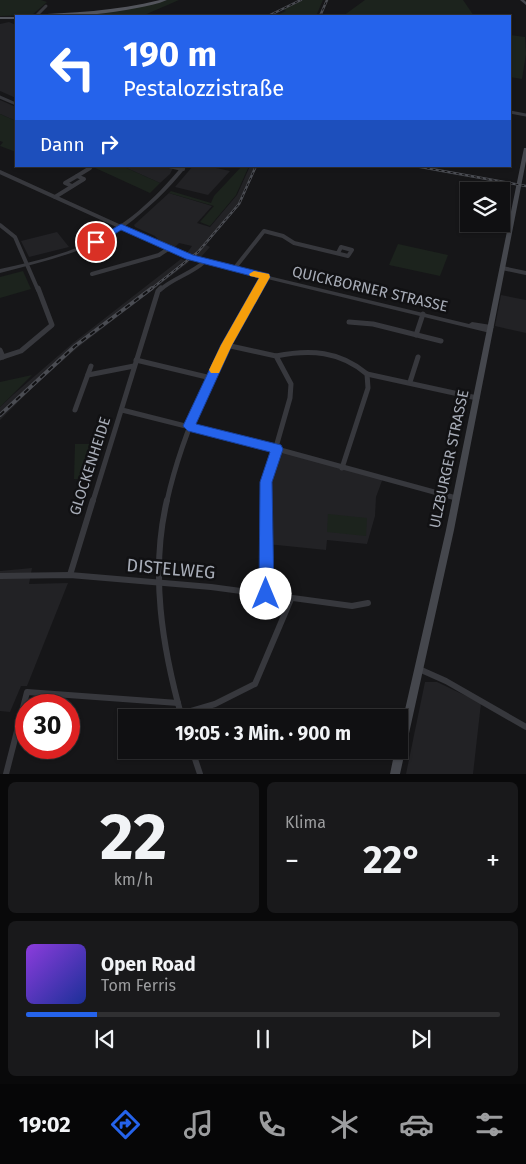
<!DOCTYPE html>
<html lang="de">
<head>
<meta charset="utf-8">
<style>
	body { margin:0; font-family:"Fira Sans",sans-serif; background:#19191b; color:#f1f3f6; height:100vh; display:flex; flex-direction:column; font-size:19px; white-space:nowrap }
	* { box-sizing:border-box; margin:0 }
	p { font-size:16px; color:#9c9d9f }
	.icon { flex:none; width:28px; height:28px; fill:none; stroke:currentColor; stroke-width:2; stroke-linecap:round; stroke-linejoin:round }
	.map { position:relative; height:774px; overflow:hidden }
	.details { display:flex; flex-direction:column; gap:8px; padding:8px; background:#09090a; flex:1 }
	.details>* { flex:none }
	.guide { position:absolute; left:15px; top:15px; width:496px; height:152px; border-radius:0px; box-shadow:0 1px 4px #0004,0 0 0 1px #303032; background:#2563eb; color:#fff; overflow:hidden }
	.buttons { position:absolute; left:460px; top:182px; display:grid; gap:10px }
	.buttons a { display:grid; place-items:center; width:50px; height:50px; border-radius:0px; background:#101012; box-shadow:0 1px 4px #0004,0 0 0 1px #303032; font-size:25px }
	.speed { position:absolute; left:15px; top:694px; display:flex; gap:10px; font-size:25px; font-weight:700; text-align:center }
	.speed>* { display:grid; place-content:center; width:65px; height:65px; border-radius:50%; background:#101012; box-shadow:0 1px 4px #0004,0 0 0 1px #303032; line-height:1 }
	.speed .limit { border:8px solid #d22; background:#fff; color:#111 }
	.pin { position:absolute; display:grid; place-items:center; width:42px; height:42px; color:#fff; margin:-21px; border:2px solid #fff; border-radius:50%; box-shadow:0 1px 5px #0007 }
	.me { position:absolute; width:55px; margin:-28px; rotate:0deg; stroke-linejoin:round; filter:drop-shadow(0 0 4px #0008) }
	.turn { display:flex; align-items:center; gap:18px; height:105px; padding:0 25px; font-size:22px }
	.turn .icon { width:65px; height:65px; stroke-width:2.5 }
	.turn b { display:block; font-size:35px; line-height:42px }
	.then { display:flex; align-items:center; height:48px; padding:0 25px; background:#0003; gap:10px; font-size:19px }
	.big { font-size:38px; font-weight:700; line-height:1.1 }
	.details .card { flex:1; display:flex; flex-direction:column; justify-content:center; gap:8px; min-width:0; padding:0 18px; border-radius:8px; background:#19191b }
	.details .dial { align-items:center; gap:0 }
	.dial b { font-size:65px; line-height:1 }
	.song { display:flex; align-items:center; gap:15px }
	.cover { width:60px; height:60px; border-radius:8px; background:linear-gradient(135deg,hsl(270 70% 55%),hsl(230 70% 35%)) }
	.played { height:5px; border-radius:2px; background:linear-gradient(90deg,#2563eb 15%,#303032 15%) }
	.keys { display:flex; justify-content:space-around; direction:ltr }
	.heat { display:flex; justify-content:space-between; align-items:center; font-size:28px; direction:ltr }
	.details .tiles { flex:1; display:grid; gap:8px; grid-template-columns:1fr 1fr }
	.card:last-child { grid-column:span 2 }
	.trip { position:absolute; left:118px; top:709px; width:290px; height:50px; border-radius:0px; background:#101012; box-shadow:0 1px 4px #0004,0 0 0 1px #303032; font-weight:700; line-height:50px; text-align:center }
	.tabs { display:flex; height:80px; justify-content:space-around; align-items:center; background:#060607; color:#9c9d9f }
	.tabs .icon { width:35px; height:35px }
	.tabs .current { color:#2563eb }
	.tabs b { font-size:22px; color:#f1f3f6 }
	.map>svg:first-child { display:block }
</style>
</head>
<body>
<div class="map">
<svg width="526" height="774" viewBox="0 0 526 774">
	<rect width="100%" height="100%" fill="#161618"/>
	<g fill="#222225">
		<path d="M9,22L16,25V98L0,91V24Z"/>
		<path d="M0,100L16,107V121L0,114Z"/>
		<path d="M122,166H174L170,174L160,183Z"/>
		<path d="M193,166H207L230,171L208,195L175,187Z"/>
		<path d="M250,166H257L241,203L206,245L210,247L201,257L187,253L192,246L179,243L174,248L164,245L155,236L135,227L134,225L169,193L212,206L197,223L210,227L205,233L237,195Z"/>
		<path d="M57,232L69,247L29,257L21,241Z"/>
		<path d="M181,259L189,262L77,348L31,389L0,420V407L14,394L73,343Z"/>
		<path d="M501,295L526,300V333L495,326Z"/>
		<path d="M277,449L383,478L376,497L375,516L367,544L327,540L326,550L267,544L266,482Z"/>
		<path d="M32,568L29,584L68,583L27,686H21L10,712L0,711V571Z"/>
		<path d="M425,682H437L481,703L473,774H406Z"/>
	</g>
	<g fill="#1c231d">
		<path d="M0,0H41L47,2L32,15L0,16Z"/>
		<path d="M167,0H179L142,16H69L148,5Z"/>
		<path d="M303,0H323L316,16H275L286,11L283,9Z"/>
		<path d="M365,0H463L474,16H477H343Z"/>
		<path d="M510,35L525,37L526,54L522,79L510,77Z"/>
		<path d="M0,114L16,121V152L0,146L3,142L0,141Z"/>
		<path d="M91,166H122L160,183L150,193Z"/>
		<path d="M242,166H249L236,195L210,226L200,222L214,206L169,193L171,191L211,203L214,196Z"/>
		<path d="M398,244L448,255L440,276L389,265Z"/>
		<path d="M23,271L31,289L0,298V277Z"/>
		<path d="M32,375L0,407V382Z"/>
		<path d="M75,444H103L92,480L74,479Z"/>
		<path d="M328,514L367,518L366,536L327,532Z"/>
	</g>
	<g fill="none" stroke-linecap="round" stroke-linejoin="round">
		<g stroke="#37383d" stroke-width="3">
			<path d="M36,16L46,6"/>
			<path d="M0,97L16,104"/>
			<path d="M510,112L526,115"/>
		</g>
		<g stroke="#37383d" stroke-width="4">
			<path d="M169,166L183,169"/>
			<path d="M0,172L121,227"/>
			<path d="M72,186L65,183L77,176"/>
			<path d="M55,197L84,179L77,176L90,168"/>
			<path d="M0,225L15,237L38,290"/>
			<path d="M502,268L526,273"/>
			<path d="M234,269L264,231L283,236L294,243L348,256L352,250L341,247L338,253"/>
			<path d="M92,274L159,255L168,249"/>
			<path d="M160,290C173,278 191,274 204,262"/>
			<path d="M258,290L265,277"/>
		</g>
		<g stroke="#37383d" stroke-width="5">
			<path d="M349,322L373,324L441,341"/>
			<path d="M416,335L423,314"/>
			<path d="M226,345L276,356L291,384L290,398L266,482V501"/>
			<path d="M0,350L3,357"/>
			<path d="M276,356C310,349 340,351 367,374L368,388L342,468"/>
			<path d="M0,358L21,351L52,325L38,288"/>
			<path d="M136,360L211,378"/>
			<path d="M367,374L477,398"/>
			<path d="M88,375L134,366"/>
			<path d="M410,382L418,357"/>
			<path d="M75,410L91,366"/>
			<path d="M122,410L277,449L456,498"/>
			<path d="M93,501L158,291L161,288"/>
			<path d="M167,501C184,424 220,356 259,288"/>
		</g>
		<g stroke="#37383d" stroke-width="6">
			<path d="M167,500C150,572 162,647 182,718"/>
			<path d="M266,500V594"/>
			<path d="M70,575L93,500"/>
			<path d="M0,576L70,575L211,587L352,606L368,603"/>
			<path d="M419,669L446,681L526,727"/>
			<path d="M181,714L215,704L255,684L291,599"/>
			<path d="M192,750L200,774"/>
			<path d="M6,774L27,692L178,703"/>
		</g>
		<path fill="#37383d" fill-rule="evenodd" d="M182,166H187C169,189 148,209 124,227L170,248L206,261L469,324L472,322L491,325L494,327L493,328H487L492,330L493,331L490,333L202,263L166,250L121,229C84,253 42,262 0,273V269C27,263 55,257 81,246C122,230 155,199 182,166Z"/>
		<g fill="#45474d" fill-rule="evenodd">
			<path d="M520,0H524L526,2V5Z"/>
			<path d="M524,148H526V161L454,530L400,774H390L395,750H399V736L446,530Z"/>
		</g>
		<g fill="#53555c" fill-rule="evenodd">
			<path d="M160,0H167C158,4 147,6 137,8C101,15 61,18 24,16L26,15C71,13 116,11 160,0Z"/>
			<rect x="0" y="17" width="16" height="2"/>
		</g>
		<defs>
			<g id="rail-far1">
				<path d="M268,16L301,0"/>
				<path d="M320,16L327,0"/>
				<path d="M415,166L526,186"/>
				<path d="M150,290L198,252L239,204L256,166"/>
			</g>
			<path id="rail" d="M0,415L75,346L152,288"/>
		</defs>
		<use href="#rail-far1" stroke="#4a4c52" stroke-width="2.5"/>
		<use href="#rail" stroke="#4a4c52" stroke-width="4"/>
		<use href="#rail-far1" stroke="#111113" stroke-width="1" stroke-dasharray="3" stroke-linecap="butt"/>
		<use href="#rail" stroke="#111113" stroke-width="2" stroke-dasharray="5.5" stroke-linecap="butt"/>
	</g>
	<path fill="#2563eb" stroke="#184099" d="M121,224L193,255L269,274L270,277L232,345L196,424L277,444L281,445L283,449L272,482L274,594L271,598L266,600L261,598L259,594L260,482L270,452L188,431L183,426L221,345L259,278L186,259L121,230L99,244L96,245L91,242Z"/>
	<path fill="#f59e0b" d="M254,271L269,274L270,277L232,345L219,373H211L209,370L221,345L259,278L250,276L249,274Z"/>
	<g text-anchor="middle" stroke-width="5" stroke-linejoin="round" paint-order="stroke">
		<g font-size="15" fill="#a8adb8" stroke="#111113">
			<text transform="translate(370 289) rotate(13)" y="5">QUICKBORNER STRASSE</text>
			<text transform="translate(449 459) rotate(-78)" y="5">ULZBURGER STRASSE</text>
			<text transform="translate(90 466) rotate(-72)" y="5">GLOCKENHEIDE</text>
		</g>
		<g font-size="18" fill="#a8adb8" stroke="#111113">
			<text transform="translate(171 569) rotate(5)" y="6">DISTELWEG</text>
		</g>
	</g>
</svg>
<div class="buttons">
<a><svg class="icon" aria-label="layers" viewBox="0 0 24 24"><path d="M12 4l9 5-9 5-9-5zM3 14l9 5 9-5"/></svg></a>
</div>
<div class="speed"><div class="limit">30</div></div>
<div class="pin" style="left:96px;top:242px;background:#d93025"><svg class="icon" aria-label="arrive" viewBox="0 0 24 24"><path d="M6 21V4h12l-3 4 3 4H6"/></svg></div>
<svg class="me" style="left:266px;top:594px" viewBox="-20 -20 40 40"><circle r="19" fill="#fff"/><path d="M0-13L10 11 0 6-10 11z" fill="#2563eb"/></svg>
<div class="trip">19:05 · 3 Min. · 900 m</div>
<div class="guide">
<div class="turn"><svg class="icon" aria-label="left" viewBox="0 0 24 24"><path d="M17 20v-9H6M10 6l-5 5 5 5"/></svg><div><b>190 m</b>Pestalozzistraße</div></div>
<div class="then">Dann<svg class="icon" aria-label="right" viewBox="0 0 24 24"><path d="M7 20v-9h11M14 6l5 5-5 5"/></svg></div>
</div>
</div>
<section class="details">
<div class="tiles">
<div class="card dial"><b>22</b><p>km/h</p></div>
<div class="card"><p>Klima</p>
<div class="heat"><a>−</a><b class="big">22°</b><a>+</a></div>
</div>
<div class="card">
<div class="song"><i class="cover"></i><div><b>Open Road</b><p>Tom Ferris</p></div></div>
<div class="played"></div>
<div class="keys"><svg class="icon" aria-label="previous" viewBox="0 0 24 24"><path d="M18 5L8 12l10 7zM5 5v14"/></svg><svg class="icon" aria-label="pause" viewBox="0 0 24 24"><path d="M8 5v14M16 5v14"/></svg><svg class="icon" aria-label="next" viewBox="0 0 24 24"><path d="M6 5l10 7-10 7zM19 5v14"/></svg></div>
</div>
</div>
</section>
<nav class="tabs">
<b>19:02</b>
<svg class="icon current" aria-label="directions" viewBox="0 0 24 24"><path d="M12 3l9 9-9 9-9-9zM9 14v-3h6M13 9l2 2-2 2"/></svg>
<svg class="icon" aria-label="music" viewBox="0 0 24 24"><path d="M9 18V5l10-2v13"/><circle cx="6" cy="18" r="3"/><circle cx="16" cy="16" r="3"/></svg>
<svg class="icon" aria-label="phone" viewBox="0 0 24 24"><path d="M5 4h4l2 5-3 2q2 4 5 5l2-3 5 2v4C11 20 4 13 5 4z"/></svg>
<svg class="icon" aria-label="climate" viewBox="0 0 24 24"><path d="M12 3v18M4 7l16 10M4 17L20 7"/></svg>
<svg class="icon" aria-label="car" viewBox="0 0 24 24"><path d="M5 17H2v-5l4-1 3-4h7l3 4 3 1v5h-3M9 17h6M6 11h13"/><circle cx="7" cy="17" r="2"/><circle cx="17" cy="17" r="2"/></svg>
<svg class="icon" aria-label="filters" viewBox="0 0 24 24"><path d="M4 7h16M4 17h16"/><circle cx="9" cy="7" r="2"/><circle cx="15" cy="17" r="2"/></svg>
</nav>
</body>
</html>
